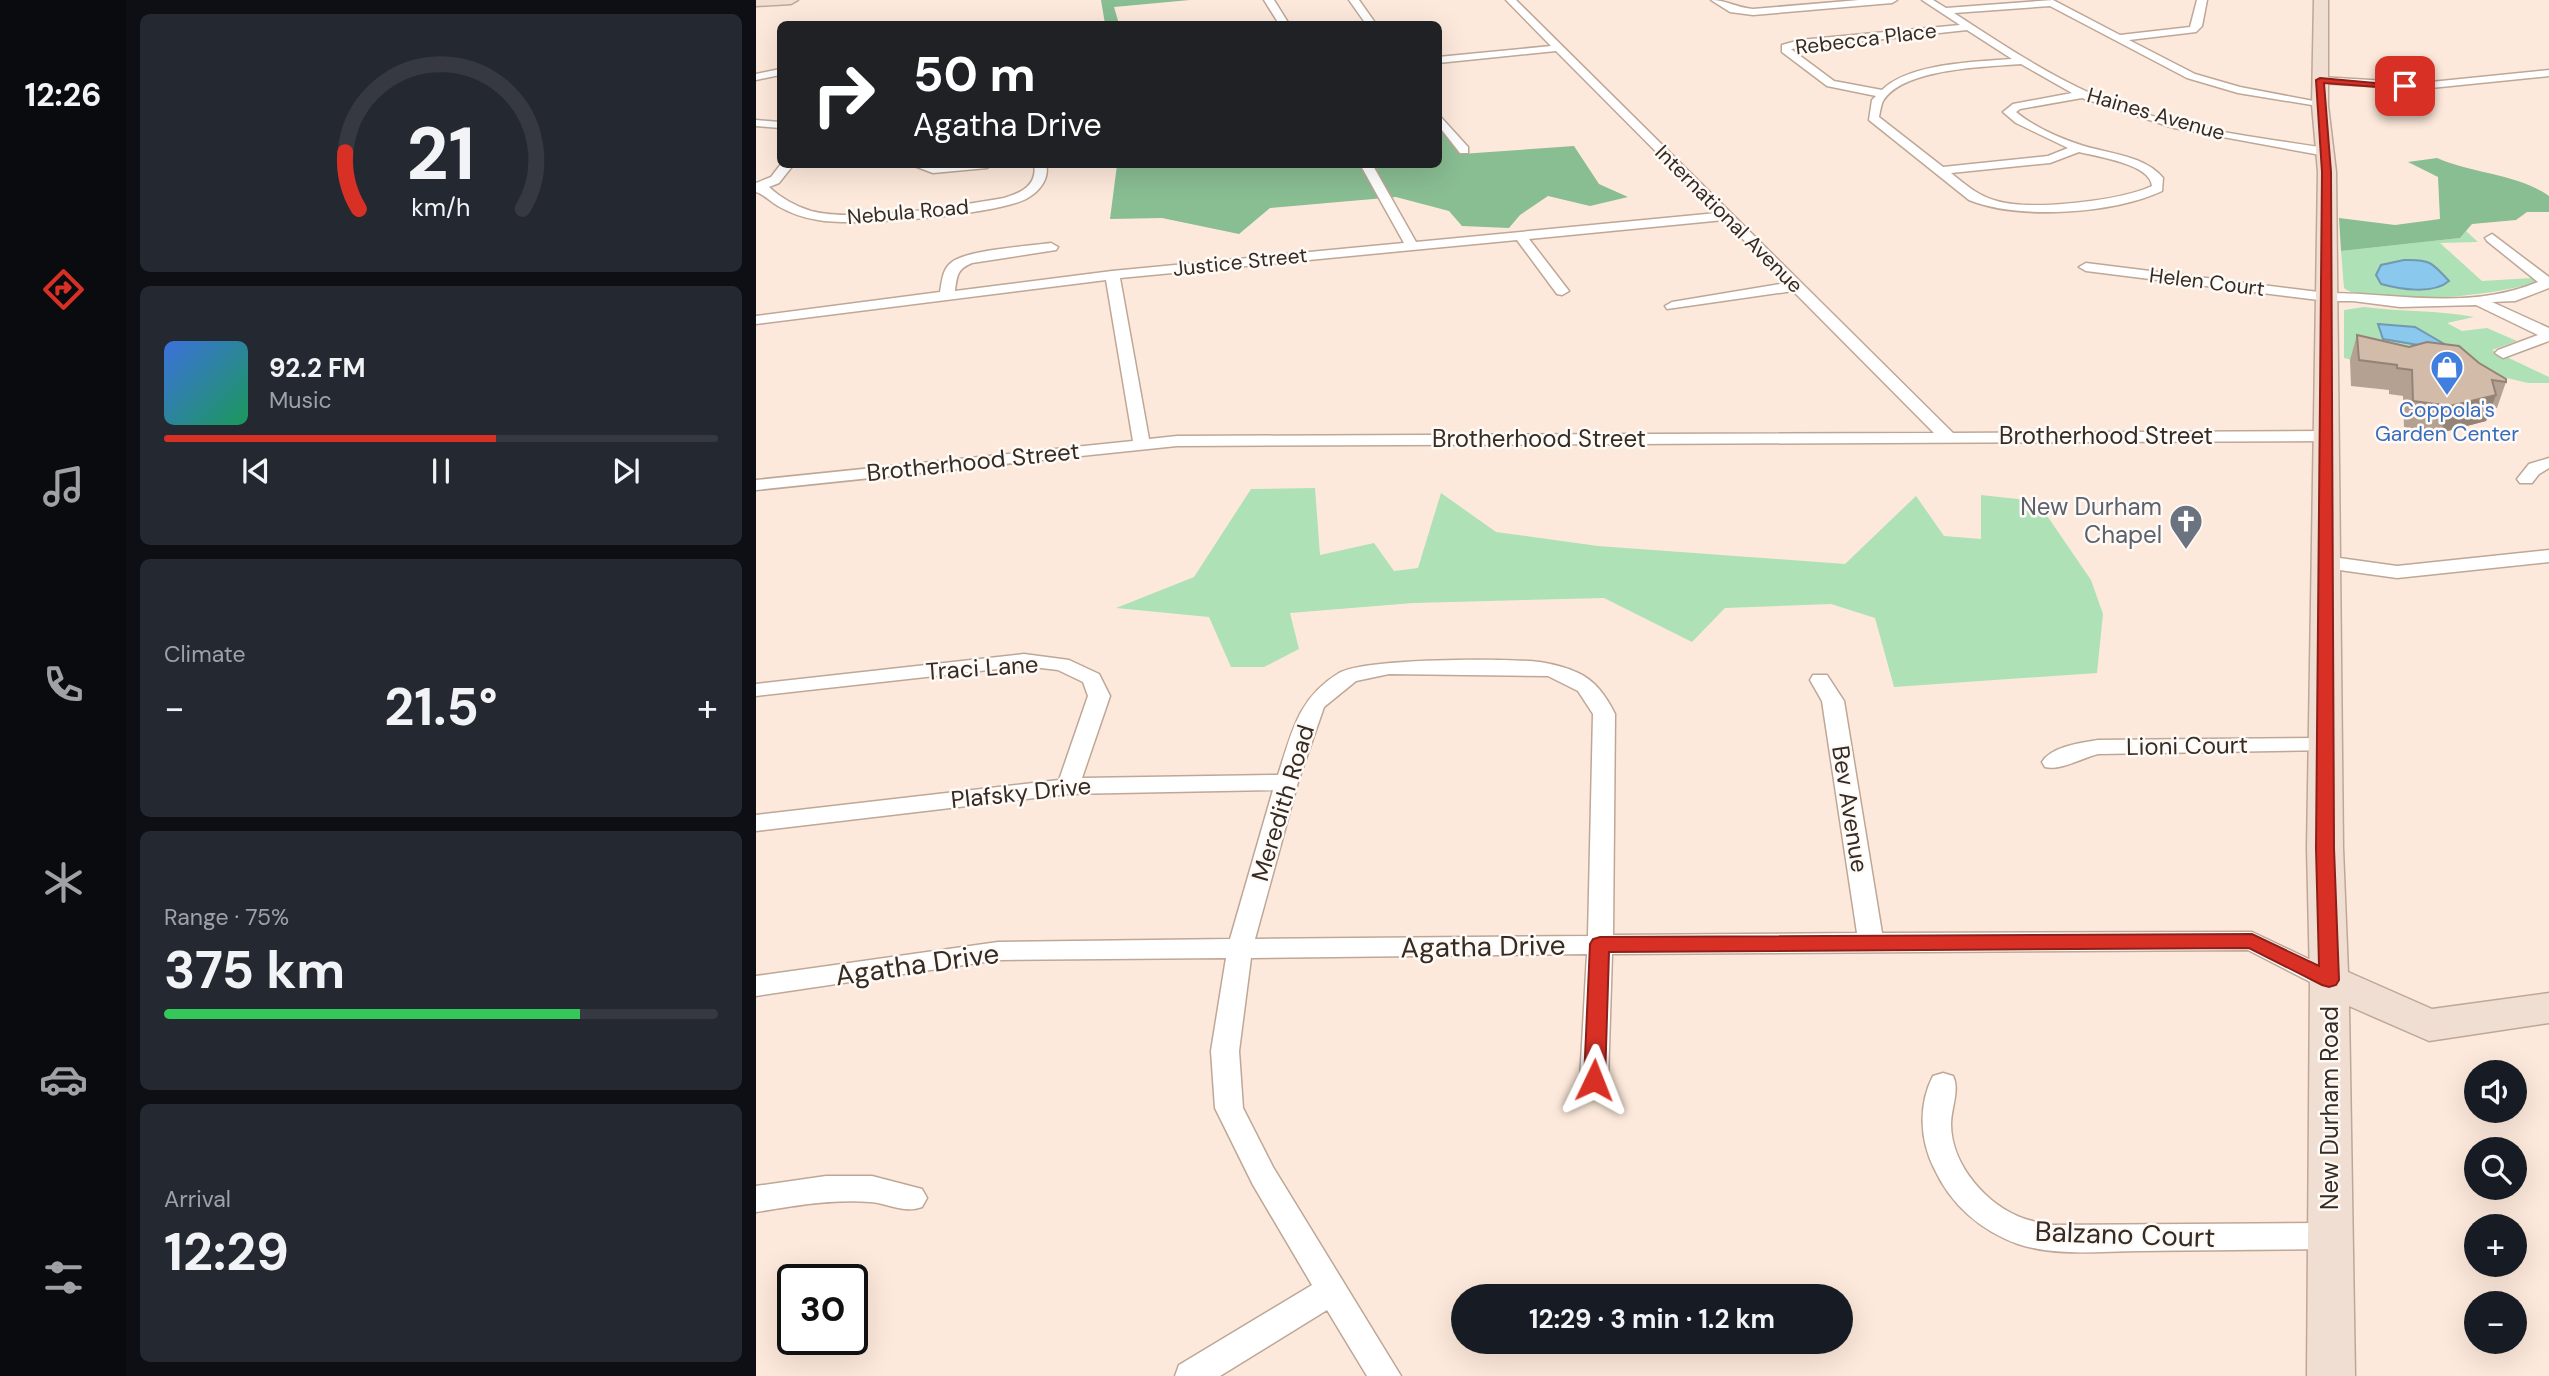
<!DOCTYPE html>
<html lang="en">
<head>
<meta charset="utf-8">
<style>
	body { margin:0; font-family:"DM Sans",sans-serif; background:#242831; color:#f1f3f6; height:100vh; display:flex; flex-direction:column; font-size:26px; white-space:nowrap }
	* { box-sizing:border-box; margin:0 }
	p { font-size:23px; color:#9ea1a6 }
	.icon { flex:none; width:38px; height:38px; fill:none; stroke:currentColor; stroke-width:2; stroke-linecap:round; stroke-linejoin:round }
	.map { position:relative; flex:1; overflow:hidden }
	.details { display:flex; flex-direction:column; gap:14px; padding:14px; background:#0d0f14; width:630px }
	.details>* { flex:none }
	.hud { position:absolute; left:21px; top:21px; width:665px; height:147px; border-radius:10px; box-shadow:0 7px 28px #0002; background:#202124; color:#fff; overflow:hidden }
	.fabs { position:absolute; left:1708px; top:1060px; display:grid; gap:14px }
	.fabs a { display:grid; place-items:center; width:63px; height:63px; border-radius:50%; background:#171b24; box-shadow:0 7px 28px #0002; font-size:35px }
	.speed { position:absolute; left:21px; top:1264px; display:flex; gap:14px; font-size:35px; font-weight:700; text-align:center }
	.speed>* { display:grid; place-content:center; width:91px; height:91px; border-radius:50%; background:#171b24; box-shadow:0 7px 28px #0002; line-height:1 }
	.speed .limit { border:4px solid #111; border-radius:10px; background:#fff; color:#111 }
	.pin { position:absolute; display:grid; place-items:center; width:60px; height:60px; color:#fff; margin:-30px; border-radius:14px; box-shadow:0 4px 10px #0006 }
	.me { position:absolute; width:77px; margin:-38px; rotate:2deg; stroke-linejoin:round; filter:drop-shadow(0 0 5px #0008) }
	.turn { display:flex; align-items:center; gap:24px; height:147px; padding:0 21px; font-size:32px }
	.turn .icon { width:91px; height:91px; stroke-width:2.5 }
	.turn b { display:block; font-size:49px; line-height:60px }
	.big { font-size:52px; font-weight:700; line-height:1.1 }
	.details .widget { flex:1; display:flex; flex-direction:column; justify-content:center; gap:10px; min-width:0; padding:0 24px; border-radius:10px; background:#242831 }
	.details .dial { align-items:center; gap:0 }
	.dial svg { height:182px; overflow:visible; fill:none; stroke:#363941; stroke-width:7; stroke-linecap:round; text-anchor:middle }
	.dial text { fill:#f1f3f6; stroke:none }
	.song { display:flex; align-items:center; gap:21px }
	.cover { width:84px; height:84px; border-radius:10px; background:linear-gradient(135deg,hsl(220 70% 55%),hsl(150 70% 35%)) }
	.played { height:7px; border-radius:4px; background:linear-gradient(90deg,#d93025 60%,#363941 60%) }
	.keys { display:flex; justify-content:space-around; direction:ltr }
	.heat { display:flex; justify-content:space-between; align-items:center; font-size:38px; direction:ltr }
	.charge { height:10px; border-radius:5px; background:linear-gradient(90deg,#34c759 75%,#363941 0) }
	.trip { position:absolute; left:695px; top:1284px; width:402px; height:70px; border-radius:35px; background:#171b24; box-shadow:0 7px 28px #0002; font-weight:700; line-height:70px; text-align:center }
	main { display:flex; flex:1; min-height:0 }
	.dock { display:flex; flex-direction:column; width:126px; justify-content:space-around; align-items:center; background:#090b0e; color:#9ea1a6 }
	.dock .icon { width:49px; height:49px }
	.dock .on { color:#d93025 }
	.dock b { font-size:32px; color:#f1f3f6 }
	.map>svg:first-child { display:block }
</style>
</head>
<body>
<main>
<nav class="dock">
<b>12:26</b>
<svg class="icon on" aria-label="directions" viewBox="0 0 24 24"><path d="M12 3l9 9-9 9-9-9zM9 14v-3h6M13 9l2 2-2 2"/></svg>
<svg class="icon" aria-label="music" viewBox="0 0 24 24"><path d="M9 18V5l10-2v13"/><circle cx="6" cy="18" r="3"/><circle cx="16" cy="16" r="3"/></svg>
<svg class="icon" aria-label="phone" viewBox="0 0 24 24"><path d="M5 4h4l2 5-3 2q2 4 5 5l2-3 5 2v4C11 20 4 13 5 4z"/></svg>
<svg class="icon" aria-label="climate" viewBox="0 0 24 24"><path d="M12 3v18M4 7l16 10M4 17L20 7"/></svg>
<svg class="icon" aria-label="car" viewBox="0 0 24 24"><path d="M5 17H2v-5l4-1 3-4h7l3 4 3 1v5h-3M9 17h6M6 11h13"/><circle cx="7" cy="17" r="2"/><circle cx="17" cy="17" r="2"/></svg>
<svg class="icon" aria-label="filters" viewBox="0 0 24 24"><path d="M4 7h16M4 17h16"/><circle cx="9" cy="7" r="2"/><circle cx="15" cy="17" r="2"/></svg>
</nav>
<section class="details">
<div class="widget dial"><svg viewBox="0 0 100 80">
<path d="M14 69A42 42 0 1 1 86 69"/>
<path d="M14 69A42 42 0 0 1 8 44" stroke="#d93025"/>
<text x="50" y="56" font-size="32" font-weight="700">21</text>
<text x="50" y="72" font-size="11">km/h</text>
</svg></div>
<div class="widget">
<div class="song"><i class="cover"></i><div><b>92.2 FM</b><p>Music</p></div></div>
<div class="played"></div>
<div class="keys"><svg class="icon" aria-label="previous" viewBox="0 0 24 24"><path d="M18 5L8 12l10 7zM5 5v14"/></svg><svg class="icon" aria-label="pause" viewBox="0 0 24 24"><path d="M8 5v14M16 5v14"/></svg><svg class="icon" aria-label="next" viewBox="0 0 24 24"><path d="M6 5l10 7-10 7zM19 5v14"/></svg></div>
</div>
<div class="widget"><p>Climate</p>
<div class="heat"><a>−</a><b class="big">21.5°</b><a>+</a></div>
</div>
<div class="widget"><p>Range · 75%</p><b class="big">375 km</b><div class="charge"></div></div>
<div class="widget"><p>Arrival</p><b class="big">12:29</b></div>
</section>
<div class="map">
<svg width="1793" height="1376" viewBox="0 0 1793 1376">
	<rect width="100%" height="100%" fill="#fde9db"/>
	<g fill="#aee1b6">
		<path d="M1710,231L1722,242L1684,243L1726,281L1776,278L1782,281C1750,295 1614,309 1588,288L1585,251L1704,238Z"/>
		<path d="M1608,307C1645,312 1682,310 1718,317L1691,323L1706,331L1731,328L1761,341L1736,350L1793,377V383H1772L1734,374L1630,368L1588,358V310Z"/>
		<path d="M559,488L564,555L618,543L638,571L662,568L685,493L740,532L842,546L1089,564L1160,496L1188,536L1225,539V495L1281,501L1335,580L1347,614L1341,673L1138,687L1119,618L1075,604L969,608L936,642L848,598L657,603L534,613L543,649L508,667H475L453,617L360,608L438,577L495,489Z"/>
	</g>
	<g fill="#89bd92">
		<path d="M345,0H434L358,7L363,24H349Z"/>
		<path d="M683,123L705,154L818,146L843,184L872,197L834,206L792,196L764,215L753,228L706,226L693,211L640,197L514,208L483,234L406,218L354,219L361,165L682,164Z"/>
		<path d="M1681,158C1715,173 1765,175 1793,196V212H1771L1760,220L1716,224L1704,238L1585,251L1583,218L1639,225L1684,219L1682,177L1652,162Z"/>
	</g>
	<g fill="#8bc8ee" stroke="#7199b1" stroke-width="2">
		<path d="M1648,260C1673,259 1676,262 1693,281C1677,295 1643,289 1625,284L1620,275L1625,265Z"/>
		<path d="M1622,324L1659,327L1695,348H1680L1627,339Z"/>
	</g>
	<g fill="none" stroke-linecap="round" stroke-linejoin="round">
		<defs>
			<g id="minor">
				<path d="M508,0H518L533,24H523Z"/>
				<path d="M593,0H603L620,24H610Z"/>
				<path d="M750,0H760L1197,433L1568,431L1576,436L1568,441L421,446L0,490V480L377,441L350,280L0,324V316L184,292C186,282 186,269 196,262C211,250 274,246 295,243L302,247L300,250L216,263C201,269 201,276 199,291L356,271L648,243L604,164H616L660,242L961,213L800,51L682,63V57L795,46ZM968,220L1030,283L916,302L909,306L911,309L1037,291L1178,433L421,436L393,439L364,278L761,240L801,294L806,295L813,291L773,239Z"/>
				<path d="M955,0C970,0 982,8 997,9L1103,0H1141L1136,3L997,15L974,12Z"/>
				<path d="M1166,0H1177L1190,8L1297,0L1364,35L1434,27L1441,0H1451L1446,26L1440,32L1373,40L1439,74L1484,87L1568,103V107L1482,93L1431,78L1294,6L1198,13C1243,42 1287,72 1336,94C1408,127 1492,136 1570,148L1576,152L1570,156L1418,128L1326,98L1264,109L1260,112C1278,127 1306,139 1328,146C1355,154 1389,156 1407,178L1406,191C1357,214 1263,220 1213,200L1113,120L1116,100L1120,96L1071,86L1026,52V45L1044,40L1204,25ZM1211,30L1256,59C1219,62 1153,63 1126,90L1078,81L1035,49ZM1265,64L1316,93L1257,104L1247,112L1260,123L1312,148L1292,156L1187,167L1123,117C1124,112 1125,105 1127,101C1147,68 1230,67 1265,64ZM1323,152C1343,157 1394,164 1396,186C1364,201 1274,211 1241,201C1222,196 1210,185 1195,173L1294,163Z"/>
				<path d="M24,69V75L0,80V74Z"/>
				<path d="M1793,70V76L1665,89L1564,83L1559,80L1564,77L1665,83Z"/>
				<path d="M682,114L712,147V153H704L682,125Z"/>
				<path d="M0,120L24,122V128L0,126Z"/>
				<path d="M25,164H38L23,183L13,187C25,198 39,206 55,211C99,223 201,206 248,198C265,193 282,185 278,164H290C294,179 283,192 270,199C237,215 100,227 62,220C48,218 34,213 22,206C14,201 7,194 0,192V183L15,177Z"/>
				<path d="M153,164H237L231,168L177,173Z"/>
				<path d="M1736,234L1793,277V288L1759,301L1736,302L1793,328V341L1747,358L1739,353L1742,350L1782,335L1720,305L1644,307L1597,301H1571L1330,271L1323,267L1330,263L1571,293C1643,293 1712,311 1782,282L1731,241L1729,238Z"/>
				<path d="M1793,458V468L1783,474L1776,483H1764L1761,479L1773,464Z"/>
				<path d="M1793,550V562L1641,578L1569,568L1560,562L1569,556L1641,566Z"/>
				<path d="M268,654L313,660L343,674L354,696L326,778L522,775C536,732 542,698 583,673C609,658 751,658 784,662C796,664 809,667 820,672C839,680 850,696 859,714L857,935L1101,933L1066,701L1054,680L1057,675H1071L1088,701L1126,933L1496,932L1582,973L1586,980L1582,987L1573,990L1564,987L1492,950L856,954L852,1080L848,1088L838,1091L828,1088L824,1080L831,954L495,958L483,1051L487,1108L517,1167L645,1376H611L571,1310L464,1376H419L423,1365L556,1285L497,1185L459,1108L455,1051L470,958L242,960L0,996V976L242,942L474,939L517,790L312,794L0,831V815L303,780L332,696L327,682L302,670L268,666L0,696V684ZM633,674L792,676L822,691L837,714L832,936L499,939L542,782L568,707L600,681Z"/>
				<path d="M1568,738L1576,740L1579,745L1576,750L1342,754C1326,758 1304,771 1289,767L1286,762C1296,746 1325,743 1342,740Z"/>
				<path d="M1187,1073L1197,1076C1204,1090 1195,1108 1195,1124C1195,1165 1231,1206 1269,1219C1278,1222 1287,1223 1296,1225L1575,1223L1586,1226L1590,1236L1586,1246L1575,1249C1511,1250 1447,1250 1384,1251C1344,1251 1301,1257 1262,1244C1225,1231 1195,1205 1178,1168C1164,1140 1162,1105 1177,1076Z"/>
				<path d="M70,1176H116L166,1189L171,1198L166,1207C148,1214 132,1203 114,1202C75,1199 38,1206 0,1212V1186Z"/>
			</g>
			<g id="secondary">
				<path d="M0,0H42L35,4L0,6Z"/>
				<path d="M1558,0H1572V105L1580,172L1587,848L1592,972L1676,1009L1793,993V1023L1673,1041L1593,1006L1599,1376H1551L1554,980L1551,848L1562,172L1556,105Z"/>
			</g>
		</defs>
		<use href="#minor" stroke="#bea796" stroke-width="3"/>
		<use href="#secondary" stroke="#bea796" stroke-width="3"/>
		<use href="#minor" fill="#fff" fill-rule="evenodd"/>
		<use href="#secondary" fill="#f0ded2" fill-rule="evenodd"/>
	</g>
	<path fill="#b5a192" d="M1601,335L1723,363L1750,382L1741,408L1735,407L1730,421L1684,433L1648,427L1647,396L1633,394V390L1595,386L1594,360Z"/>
	<path fill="#948377" d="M1740,395L1730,421L1684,433L1694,406Z"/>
	<path fill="#d3bbaa" stroke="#948377" stroke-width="2" d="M1601,335L1653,347L1671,342L1703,346L1723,363L1750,379V382L1736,380L1740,395L1694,406L1657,401L1656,370L1641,368V365L1603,360Z"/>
	<path fill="#d93025" stroke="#8d1f18" stroke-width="2" d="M1564,78L1653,86L1649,89L1568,83L1575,172L1578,848L1583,980L1580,985L1573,987L1566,985L1493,948L853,952L849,1080L845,1086L838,1089L831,1086L828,1080L834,944L837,939L844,937L1496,934L1563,966L1560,848L1566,172L1560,80Z"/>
	<defs>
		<symbol id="shop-pin" viewBox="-11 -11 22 30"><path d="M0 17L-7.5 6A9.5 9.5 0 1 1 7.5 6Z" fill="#3f7fe0" stroke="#fffaf6"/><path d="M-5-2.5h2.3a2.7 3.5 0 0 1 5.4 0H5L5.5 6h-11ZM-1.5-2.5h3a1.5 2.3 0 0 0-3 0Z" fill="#fff"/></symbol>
		<symbol id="church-pin" viewBox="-11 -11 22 30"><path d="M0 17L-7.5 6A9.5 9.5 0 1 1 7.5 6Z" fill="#6b7280" stroke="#fffaf6"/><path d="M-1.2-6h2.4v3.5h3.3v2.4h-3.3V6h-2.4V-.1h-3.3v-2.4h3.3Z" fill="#fff"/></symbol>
	</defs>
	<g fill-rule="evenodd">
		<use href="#shop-pin" x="1672" y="348" width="38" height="52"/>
		<use href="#church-pin" x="1411" y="502" width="38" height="52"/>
	</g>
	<g text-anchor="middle" stroke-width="5" stroke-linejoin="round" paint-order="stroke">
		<g font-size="21" fill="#342b24" stroke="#fffaf6">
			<text transform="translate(1110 39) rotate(-7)" y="7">Rebecca Place</text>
			<text transform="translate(1400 114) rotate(16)" y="7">Haines Avenue</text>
			<text transform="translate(152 212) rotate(-5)" y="7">Nebula Road</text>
			<text transform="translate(973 219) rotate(45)" y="7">International Avenue</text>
			<text transform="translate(484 262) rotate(-6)" y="7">Justice Street</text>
			<text transform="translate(1451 282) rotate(7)" y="7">Helen Court</text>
		</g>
		<g font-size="21" fill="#366cbe" stroke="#fffaf6">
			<text x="1691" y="417">Coppola's<tspan x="1691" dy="24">Garden Center</tspan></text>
		</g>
		<g font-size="24" fill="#342b24" stroke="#fffaf6">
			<text x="1350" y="444">Brotherhood Street</text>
			<text x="783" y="447">Brotherhood Street</text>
			<text transform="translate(217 462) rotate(-6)" y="8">Brotherhood Street</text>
			<text transform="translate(226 668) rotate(-4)" y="8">Traci Lane</text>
			<text transform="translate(1431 746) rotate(-1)" y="8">Lioni Court</text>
			<text transform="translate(265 793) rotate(-6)" y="8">Plafsky Drive</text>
			<text transform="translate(527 803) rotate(-73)" y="8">Meredith Road</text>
			<text transform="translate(1094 809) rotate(81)" y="8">Bev Avenue</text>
			<text transform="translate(1574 1108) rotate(-90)" y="8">New Durham Road</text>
		</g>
		<g font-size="24" fill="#5b616d" stroke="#fffaf6" text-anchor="end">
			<text x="1406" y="515">New Durham<tspan x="1406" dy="28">Chapel</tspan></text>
		</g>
		<g font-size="28" fill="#342b24" stroke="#fffaf6">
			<text transform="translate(727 946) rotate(-1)" y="10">Agatha Drive</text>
			<text transform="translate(161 964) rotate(-8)" y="10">Agatha Drive</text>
			<text transform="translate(1369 1234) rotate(2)" y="10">Balzano Court</text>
		</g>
	</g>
</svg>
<div class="fabs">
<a><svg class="icon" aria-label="sound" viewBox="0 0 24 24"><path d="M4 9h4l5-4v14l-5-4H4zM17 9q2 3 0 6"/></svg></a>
<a><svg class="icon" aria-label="search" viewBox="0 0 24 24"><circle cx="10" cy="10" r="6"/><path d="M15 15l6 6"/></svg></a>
<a>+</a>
<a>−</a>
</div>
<div class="speed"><div class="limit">30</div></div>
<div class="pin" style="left:1649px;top:86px;background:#d93025"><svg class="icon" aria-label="arrive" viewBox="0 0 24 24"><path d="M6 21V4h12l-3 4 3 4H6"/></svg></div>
<svg class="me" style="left:838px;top:1080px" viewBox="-20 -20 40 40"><path d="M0-17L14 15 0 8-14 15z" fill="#d93025" stroke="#fff" stroke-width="4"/></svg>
<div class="trip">12:29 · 3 min · 1.2 km</div>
<div class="hud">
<div class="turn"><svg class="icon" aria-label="right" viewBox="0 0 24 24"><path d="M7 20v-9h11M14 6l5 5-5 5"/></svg><div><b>50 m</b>Agatha Drive</div></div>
</div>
</div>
</main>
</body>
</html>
